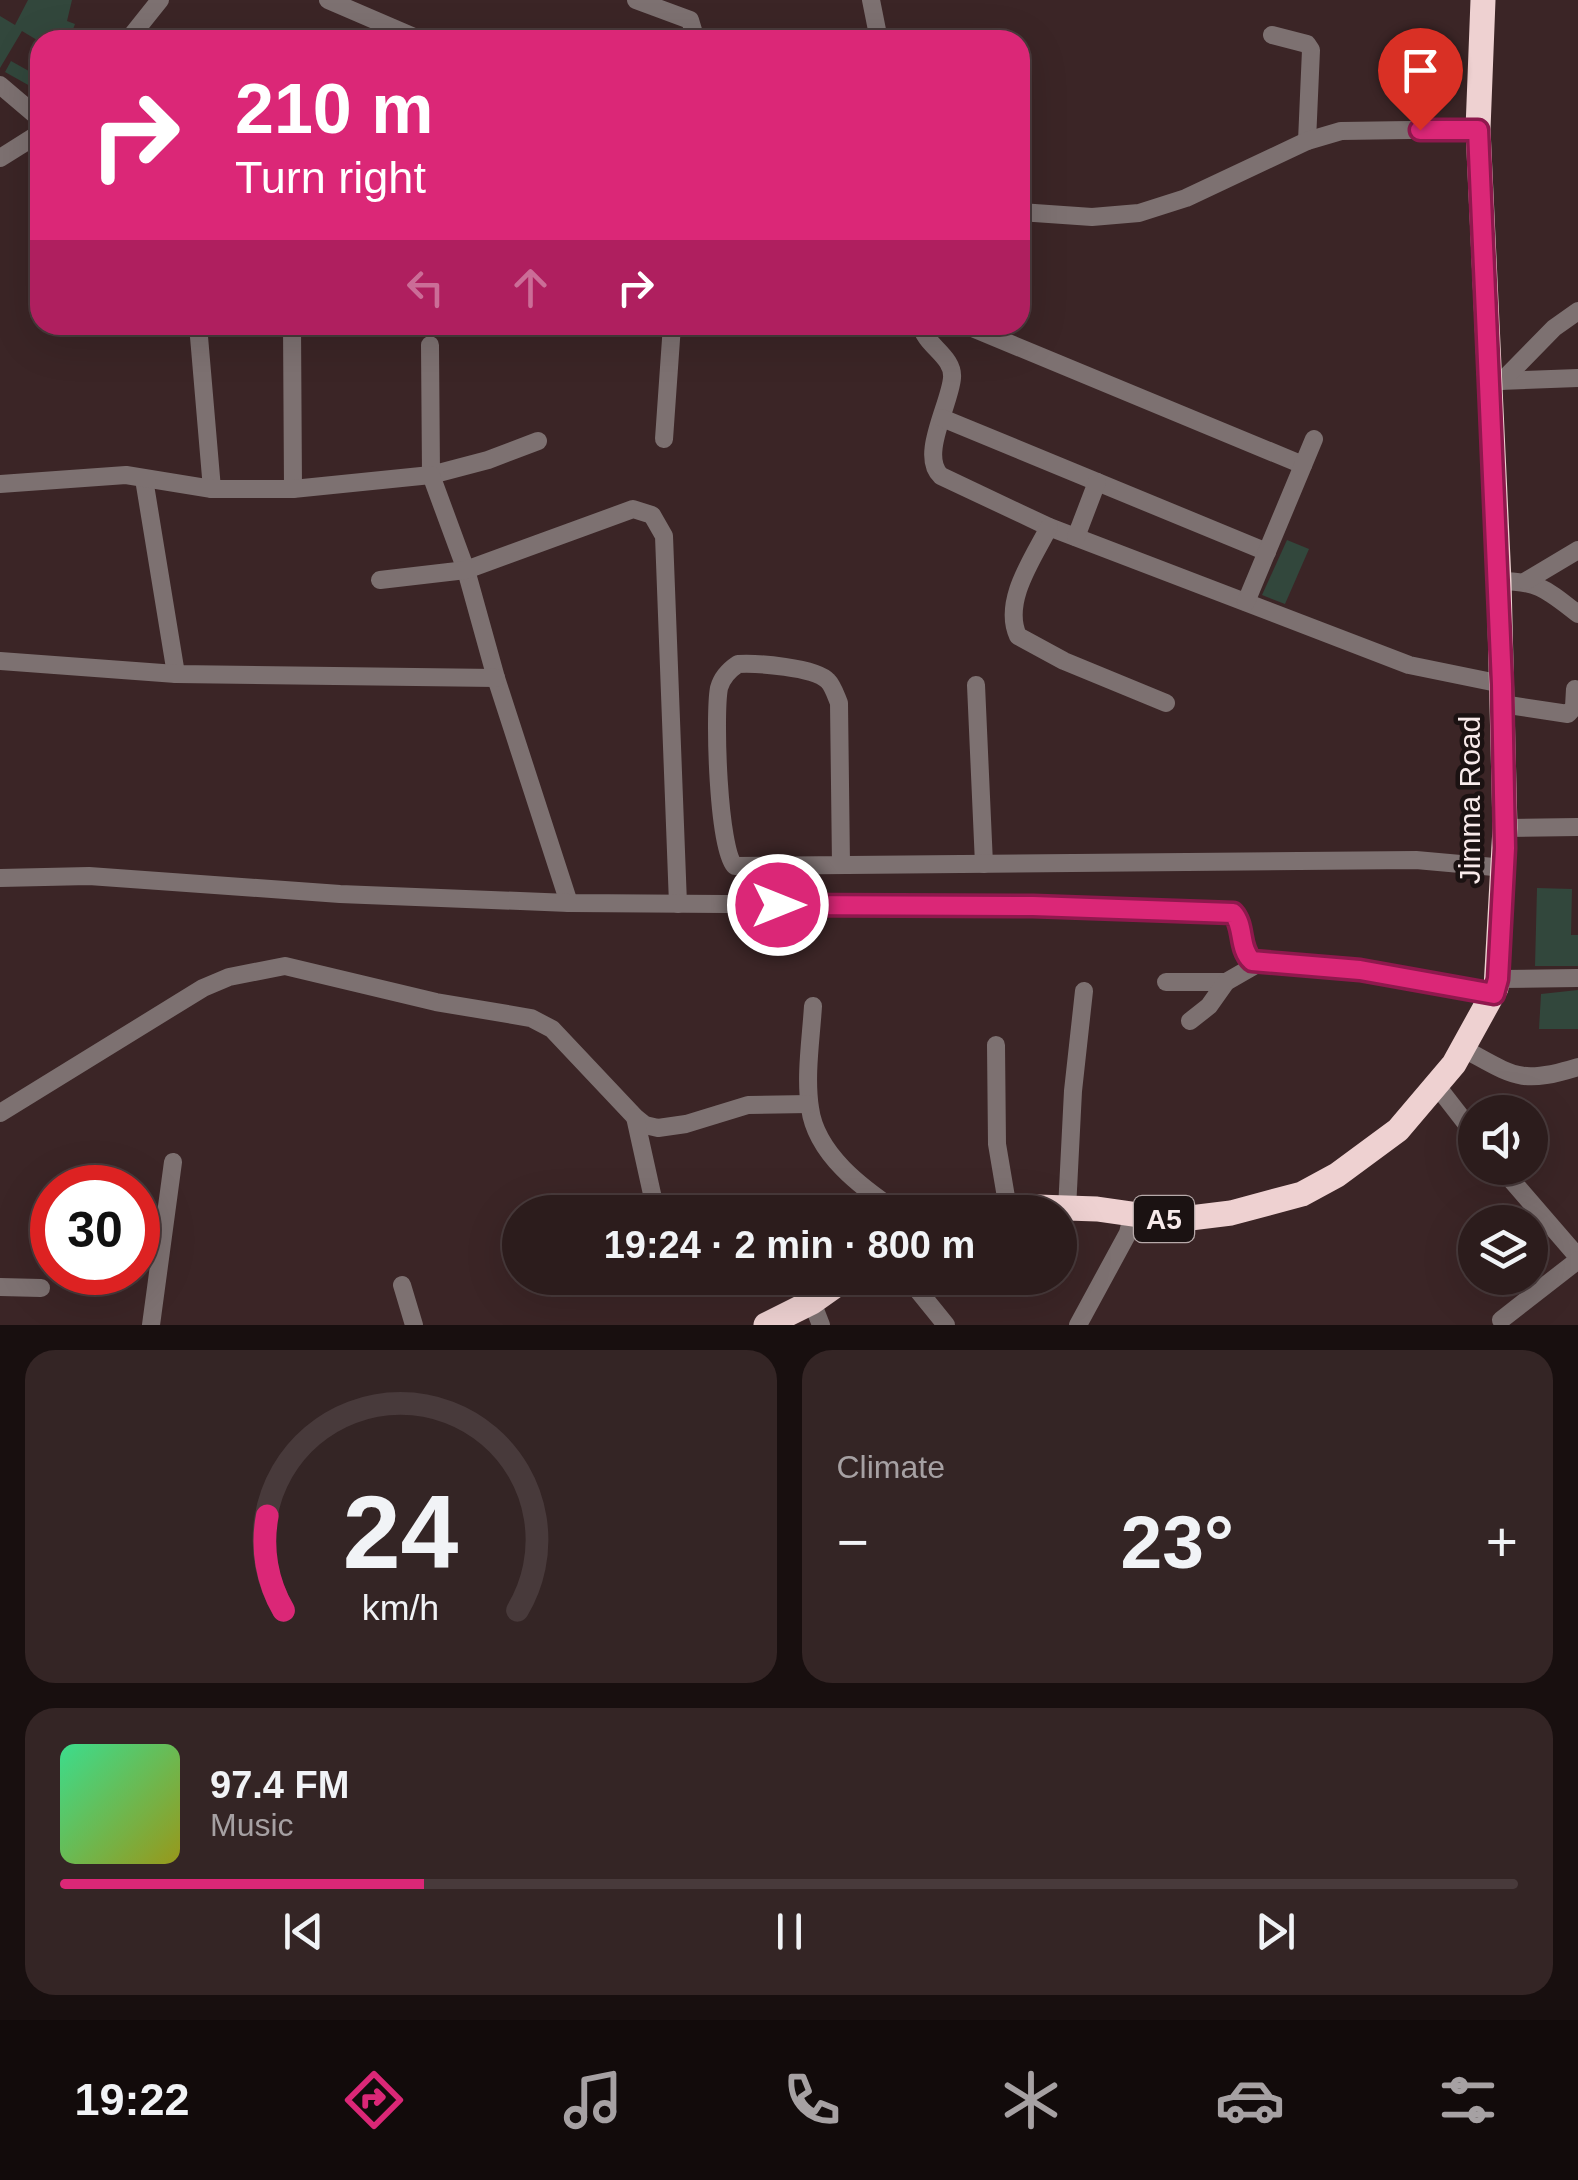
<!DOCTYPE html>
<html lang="en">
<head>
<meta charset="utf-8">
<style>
	body { margin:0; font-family:Helvetica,sans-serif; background:#342525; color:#f1f3f6; height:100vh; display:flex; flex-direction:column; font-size:38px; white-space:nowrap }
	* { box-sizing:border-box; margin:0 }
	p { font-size:32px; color:#a6a1a3 }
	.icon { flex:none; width:55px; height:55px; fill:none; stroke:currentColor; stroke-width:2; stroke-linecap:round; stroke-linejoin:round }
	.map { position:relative; height:1325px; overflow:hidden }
	.details { display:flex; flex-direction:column; gap:25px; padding:25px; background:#180f0f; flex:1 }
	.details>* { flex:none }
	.top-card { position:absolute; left:30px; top:30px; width:1000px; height:305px; border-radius:30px; box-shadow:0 10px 40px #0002,0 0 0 2px #483a3b; background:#db2777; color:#fff; overflow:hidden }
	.tools { position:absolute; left:1458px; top:1095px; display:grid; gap:20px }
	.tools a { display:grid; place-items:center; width:90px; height:90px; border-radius:50%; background:#2c1c1c; box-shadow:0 10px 40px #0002,0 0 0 2px #483a3b; font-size:50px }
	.speed { position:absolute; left:30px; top:1165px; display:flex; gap:20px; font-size:50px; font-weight:700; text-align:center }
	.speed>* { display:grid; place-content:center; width:130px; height:130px; border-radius:50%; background:#2c1c1c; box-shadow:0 10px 40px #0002,0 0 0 2px #483a3b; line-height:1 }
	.speed .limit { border:15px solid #d22; background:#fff; color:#111 }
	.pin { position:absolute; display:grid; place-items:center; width:85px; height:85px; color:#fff; margin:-102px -42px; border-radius:50% 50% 50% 0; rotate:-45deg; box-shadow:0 0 10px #0007 }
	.pin .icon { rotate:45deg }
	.me { position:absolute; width:110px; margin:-55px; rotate:90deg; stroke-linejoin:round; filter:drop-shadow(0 0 8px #0008) }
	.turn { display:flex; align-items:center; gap:35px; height:210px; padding:0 40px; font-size:45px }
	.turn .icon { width:130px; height:130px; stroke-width:2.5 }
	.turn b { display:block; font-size:70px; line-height:85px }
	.lanes { display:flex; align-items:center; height:95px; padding:0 40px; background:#0003; justify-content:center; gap:50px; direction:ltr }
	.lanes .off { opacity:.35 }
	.big { font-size:75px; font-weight:700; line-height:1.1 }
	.details .widget { flex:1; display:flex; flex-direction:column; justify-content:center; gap:15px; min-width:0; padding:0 35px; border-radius:30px; background:#342525 }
	.details .dial { align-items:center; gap:0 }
	.dial svg { height:260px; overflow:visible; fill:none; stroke:#483a3b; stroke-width:7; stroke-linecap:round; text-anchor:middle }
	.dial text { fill:#f1f3f6; stroke:none }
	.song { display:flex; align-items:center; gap:30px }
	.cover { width:120px; height:120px; border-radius:15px; background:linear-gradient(135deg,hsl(150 70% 55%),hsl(60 70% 35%)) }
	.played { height:10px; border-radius:5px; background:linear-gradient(90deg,#db2777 25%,#483a3b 25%) }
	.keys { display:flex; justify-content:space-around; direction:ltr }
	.heat { display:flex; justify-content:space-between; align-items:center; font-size:55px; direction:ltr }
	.details .tiles { flex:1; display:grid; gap:25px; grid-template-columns:1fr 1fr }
	.widget:last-child { grid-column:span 2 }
	.trip { position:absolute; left:502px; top:1195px; width:575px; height:100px; border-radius:50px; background:#2c1c1c; box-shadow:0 10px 40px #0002,0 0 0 2px #483a3b; font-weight:700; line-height:100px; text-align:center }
	.tabs { display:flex; height:160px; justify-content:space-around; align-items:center; background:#120b0b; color:#a6a1a3 }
	.tabs .icon { width:70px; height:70px }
	.tabs .active { color:#db2777 }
	.tabs b { font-size:45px; color:#f1f3f6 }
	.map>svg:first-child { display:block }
</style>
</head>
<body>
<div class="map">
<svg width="1578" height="1325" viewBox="0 0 1578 1325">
	<rect width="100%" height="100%" fill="#3b2526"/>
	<g fill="#32473c">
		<path d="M28,0H72L67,21L75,24L72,32L92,40H37L22,31L0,68V16L15,25Z"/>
		<path d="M11,61L36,75L30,86L5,72Z"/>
		<path d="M1287,540L1309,549L1285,604L1262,595Z"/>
		<path d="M1537,888L1572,889L1571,935H1578V966H1535Z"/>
		<path d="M1578,990V1029H1539L1541,994Z"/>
	</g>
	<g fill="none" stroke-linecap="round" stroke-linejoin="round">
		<g stroke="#7d7171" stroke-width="18">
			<path d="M328,0L421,40"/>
			<path d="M636,0L690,20L696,40"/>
			<path d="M871,0L879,40"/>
			<path d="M1272,35L1307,44L1311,50L1307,141"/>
			<path d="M128,40L160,0"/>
			<path d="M0,85L40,119"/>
			<path d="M0,158L40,133"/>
			<path d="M1020,212L1092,217L1139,213L1186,198L1307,141L1341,131L1478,129"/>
			<path d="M198,325L212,489"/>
			<path d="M292,325L293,489"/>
			<path d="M921,325C925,346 954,356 952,378C950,404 919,456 941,476L1049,527L1409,665L1502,684"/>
			<path d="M965,325L1303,465"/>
			<path d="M430,345L431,475L488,460L538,441"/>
			<path d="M1499,381L1578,378"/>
			<path d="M1502,381L1554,328L1578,311"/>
			<path d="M942,418L1267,552"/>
			<path d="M664,439L672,325"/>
			<path d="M144,479L176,674"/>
			<path d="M0,484L126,475L212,489H293L431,475L466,570L496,678L569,903"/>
			<path d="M1049,527C1034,557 1002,601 1018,636L1064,661L1166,703"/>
			<path d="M1076,537L1097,482"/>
			<path d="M380,580L466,570L633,509L652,515L664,536L678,904"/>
			<path d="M1499,581C1539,581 1547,590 1578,614"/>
			<path d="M1526,581L1578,550"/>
			<path d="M1246,602L1314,439"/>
			<path d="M0,661L176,674L496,678"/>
			<path d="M976,685L984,864"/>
			<path d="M1502,704L1568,714L1574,707L1575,689"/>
			<path d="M1505,828L1578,827"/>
			<path d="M841,865L839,703C836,696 833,686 828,681C815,667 756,663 738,664C729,670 722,677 719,688C714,714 718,851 735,866L1416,860L1505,868"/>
			<path d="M0,878L89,876L340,894L569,903L1033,906L1233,913C1245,926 1238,948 1251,961L1360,970L1493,994"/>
			<path d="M1499,979L1578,978"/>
			<path d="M1166,982H1226"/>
			<path d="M813,1006C811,1039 805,1076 810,1108C816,1154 862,1188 898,1212"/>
			<path d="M1190,1021L1209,1006L1226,982L1259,963"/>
			<path d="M996,1045L997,1144L1008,1209"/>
			<path d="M1464,1049C1514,1076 1520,1085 1578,1067"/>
			<path d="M1437,1086L1475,1135"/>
			<path d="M0,1113L203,988L229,977L285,966L436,1002L531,1018L552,1029L635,1117L645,1125L658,1128L686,1124L748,1105L809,1104"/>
			<path d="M635,1117L656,1212"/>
			<path d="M1501,1168L1578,1257"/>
			<path d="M1067,1209L1073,1091L1084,991"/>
			<path d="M908,1278L946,1325"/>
			<path d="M402,1285L414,1325"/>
			<path d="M0,1287L41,1288"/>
			<path d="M812,1302L821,1325"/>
			<path d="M1501,1320L1578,1260"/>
			<path d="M151,1325L173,1162"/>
			<path d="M1078,1325L1128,1233L1132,1216"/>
		</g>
		<g stroke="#eed1d1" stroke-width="25">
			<path d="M984,1212L1037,1207L1097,1209L1174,1220L1231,1213L1302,1194L1337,1175L1398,1130L1454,1064L1496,988L1505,828L1499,581L1478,129L1483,0"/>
			<path d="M766,1325L812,1302L846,1278"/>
		</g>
	</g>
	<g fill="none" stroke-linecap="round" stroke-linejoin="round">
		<defs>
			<path id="route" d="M778,905L1033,906L1233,913C1245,926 1238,948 1252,961L1360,970L1494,994L1498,979L1505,848L1502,684L1478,130H1420"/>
		</defs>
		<use href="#route" stroke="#8e194d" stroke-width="25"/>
		<use href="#route" stroke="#db2777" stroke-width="18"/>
	</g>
	<g text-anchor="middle" stroke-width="9" stroke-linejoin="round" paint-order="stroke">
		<rect fill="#1b1212" stroke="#b6a9a9" stroke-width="2.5" x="1134" y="1196" width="60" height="46" rx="8"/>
		<g font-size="28" font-weight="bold" fill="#f8eaea">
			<text x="1164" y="1229">A5</text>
		</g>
		<g font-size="30" fill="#f8eaea" stroke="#1b1212">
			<text transform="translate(1470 800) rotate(-90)" y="10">Jimma Road</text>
		</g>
	</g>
</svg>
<div class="tools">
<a><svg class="icon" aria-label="sound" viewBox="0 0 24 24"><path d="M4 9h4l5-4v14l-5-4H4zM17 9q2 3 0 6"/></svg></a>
<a><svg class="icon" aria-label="layers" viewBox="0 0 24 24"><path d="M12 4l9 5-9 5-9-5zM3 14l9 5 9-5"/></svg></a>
</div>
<div class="speed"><div class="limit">30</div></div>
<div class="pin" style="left:1420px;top:130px;background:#d93025"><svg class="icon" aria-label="arrive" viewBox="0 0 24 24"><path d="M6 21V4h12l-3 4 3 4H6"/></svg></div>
<svg class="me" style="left:778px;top:905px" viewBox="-20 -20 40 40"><circle r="17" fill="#db2777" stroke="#fff" stroke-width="3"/><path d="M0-11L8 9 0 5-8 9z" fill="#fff"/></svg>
<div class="trip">19:24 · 2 min · 800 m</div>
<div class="top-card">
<div class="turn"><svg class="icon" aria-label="right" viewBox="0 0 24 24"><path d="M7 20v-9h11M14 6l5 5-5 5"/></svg><div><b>210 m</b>Turn right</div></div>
<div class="lanes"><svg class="icon off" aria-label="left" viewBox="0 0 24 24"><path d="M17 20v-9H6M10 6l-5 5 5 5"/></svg><svg class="icon off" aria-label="ahead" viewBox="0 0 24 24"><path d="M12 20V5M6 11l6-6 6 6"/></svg><svg class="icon" aria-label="right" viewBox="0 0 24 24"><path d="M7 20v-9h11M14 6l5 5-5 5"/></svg></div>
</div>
</div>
<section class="details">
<div class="tiles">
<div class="widget dial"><svg viewBox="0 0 100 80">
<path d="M14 69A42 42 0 1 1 86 69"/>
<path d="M14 69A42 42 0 0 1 9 40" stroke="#db2777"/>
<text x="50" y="56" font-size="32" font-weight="700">24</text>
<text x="50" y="72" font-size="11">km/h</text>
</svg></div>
<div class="widget"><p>Climate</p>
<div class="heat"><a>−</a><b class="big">23°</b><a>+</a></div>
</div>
<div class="widget">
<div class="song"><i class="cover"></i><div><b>97.4 FM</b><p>Music</p></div></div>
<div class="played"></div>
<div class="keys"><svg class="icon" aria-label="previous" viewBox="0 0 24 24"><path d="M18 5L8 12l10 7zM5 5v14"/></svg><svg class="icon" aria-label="pause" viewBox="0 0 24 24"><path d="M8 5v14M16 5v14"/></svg><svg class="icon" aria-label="next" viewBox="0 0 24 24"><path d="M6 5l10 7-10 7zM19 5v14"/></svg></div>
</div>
</div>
</section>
<nav class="tabs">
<b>19:22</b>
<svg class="icon active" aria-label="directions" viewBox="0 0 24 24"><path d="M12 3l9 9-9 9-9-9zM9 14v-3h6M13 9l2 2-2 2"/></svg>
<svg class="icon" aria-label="music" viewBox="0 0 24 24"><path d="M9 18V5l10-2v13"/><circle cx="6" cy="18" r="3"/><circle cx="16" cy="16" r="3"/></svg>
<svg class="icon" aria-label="phone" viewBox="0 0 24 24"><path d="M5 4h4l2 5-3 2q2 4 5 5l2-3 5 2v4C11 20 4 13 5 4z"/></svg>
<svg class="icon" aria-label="climate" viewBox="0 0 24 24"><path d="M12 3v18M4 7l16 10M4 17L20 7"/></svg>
<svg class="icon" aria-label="car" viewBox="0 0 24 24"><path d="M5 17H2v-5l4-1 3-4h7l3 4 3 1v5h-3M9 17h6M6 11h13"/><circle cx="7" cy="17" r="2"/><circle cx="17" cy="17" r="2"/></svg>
<svg class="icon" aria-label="filters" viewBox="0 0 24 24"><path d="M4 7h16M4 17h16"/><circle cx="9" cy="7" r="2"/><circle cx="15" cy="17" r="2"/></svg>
</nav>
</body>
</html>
